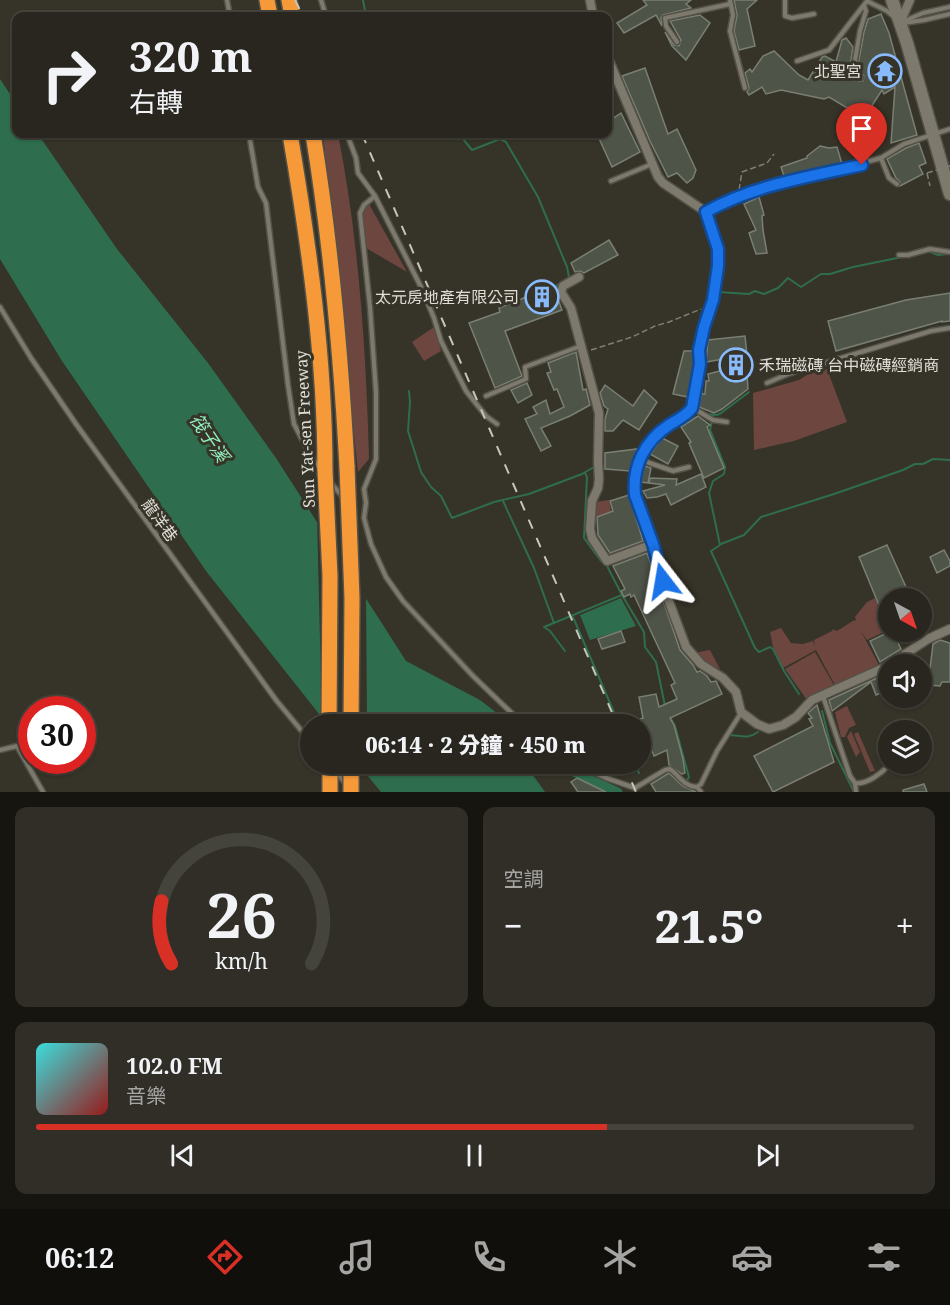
<!DOCTYPE html>
<html lang="zh-TW">
<head>
<meta charset="utf-8">
<style>
	body { margin:0; font-family:"Noto Serif","Noto Sans TC",serif; background:#302e27; color:#f1f3f6; height:100vh; display:flex; flex-direction:column; font-size:22px; white-space:nowrap }
	* { box-sizing:border-box; margin:0 }
	p { font-size:20px; color:#a5a5a4 }
	.icon { flex:none; width:33px; height:33px; fill:none; stroke:currentColor; stroke-width:2; stroke-linecap:round; stroke-linejoin:round }
	.map { position:relative; height:792px; overflow:hidden }
	.sheet { display:flex; flex-direction:column; gap:15px; padding:15px; background:#161510; flex:1 }
	.sheet>* { flex:none }
	.top-card { position:absolute; left:12px; top:12px; width:600px; height:126px; border-radius:12px; box-shadow:0 2px 4px #0004,0 0 0 2px #44433c; background:#28261e; color:#f1f3f6; overflow:hidden }
	.needle { width:39px; rotate:140deg }
	.buttons { position:absolute; left:878px; top:588px; display:grid; gap:12px }
	.buttons a { display:grid; place-items:center; width:54px; height:54px; border-radius:50%; background:#28261e; box-shadow:0 2px 4px #0004,0 0 0 2px #44433c; font-size:30px }
	.speed { position:absolute; left:18px; top:696px; display:flex; gap:12px; font-size:30px; font-weight:700; text-align:center }
	.speed>* { display:grid; place-content:center; width:78px; height:78px; border-radius:50%; background:#28261e; box-shadow:0 2px 4px #0004,0 0 0 2px #44433c; line-height:1 }
	.speed .limit { border:9px solid #d22; background:#fff; color:#111 }
	.pin { position:absolute; display:grid; place-items:center; width:51px; height:51px; color:#fff; margin:-62px -26px; border-radius:50% 50% 50% 0; rotate:-45deg; box-shadow:0 0 6px #0007 }
	.pin .icon { rotate:45deg }
	.me { position:absolute; width:66px; margin:-33px; rotate:346deg; stroke-linejoin:round; filter:drop-shadow(0 0 4px #0008) }
	.turn { display:flex; align-items:center; gap:21px; height:126px; padding:0 18px; font-size:27px }
	.turn .icon { width:78px; height:78px; stroke-width:2.5 }
	.turn b { display:block; font-size:42px; line-height:51px }
	.big { font-size:45px; font-weight:800; line-height:1.1 }
	.sheet .widget { flex:1; display:flex; flex-direction:column; justify-content:center; gap:9px; min-width:0; padding:0 21px; border-radius:12px; background:#302e27 }
	.sheet .dial { align-items:center; gap:0 }
	.dial svg { height:156px; overflow:visible; fill:none; stroke:#44433c; stroke-width:7; stroke-linecap:round; text-anchor:middle }
	.dial text { fill:#f1f3f6; stroke:none }
	.song { display:flex; align-items:center; gap:18px }
	.cover { width:72px; height:72px; border-radius:9px; background:linear-gradient(135deg,hsl(180 70% 55%),hsl(0 70% 35%)) }
	.played { height:6px; border-radius:3px; background:linear-gradient(90deg,#d93025 65%,#44433c 65%) }
	.keys { display:flex; justify-content:space-around; direction:ltr }
	.heat { display:flex; justify-content:space-between; align-items:center; font-size:33px; direction:ltr }
	.sheet .tiles { flex:1; display:grid; gap:15px; grid-template-columns:1fr 1fr }
	.widget:last-child { grid-column:span 2 }
	.trip { position:absolute; left:300px; top:714px; width:351px; height:60px; border-radius:30px; background:#28261e; box-shadow:0 2px 4px #0004,0 0 0 2px #44433c; font-weight:800; line-height:60px; text-align:center }
	.tab-bar { display:flex; height:96px; justify-content:space-around; align-items:center; background:#100f0c; color:#a5a5a4 }
	.tab-bar .icon { width:42px; height:42px }
	.tab-bar .current { color:#d93025 }
	.tab-bar b { font-size:27px; color:#f1f3f6 }
	.map>svg:first-child { display:block }
</style>
</head>
<body>
<div class="map">
<svg width="950" height="792" viewBox="0 0 950 792">
	<rect width="100%" height="100%" fill="#363328"/>
	<g fill="#6d463f">
		<path d="M323,134H338C359,241 366,350 369,459L358,472Z"/>
		<path d="M369,204L407,272L361,245C360,230 355,212 369,204Z"/>
		<path d="M434,327L441,351L424,361L412,342Z"/>
		<path d="M827,369L847,422L794,441L754,450L753,393L799,380L813,371Z"/>
		<path d="M609,500L611,511L589,520L590,503Z"/>
		<path d="M875,598L888,630L867,640L861,631L880,667L836,687L816,650L783,668L773,647L770,632L781,628L791,643L803,644L813,641L815,647L814,640L832,631L833,629L836,631C844,628 850,621 856,620L855,617L867,602Z"/>
		<path d="M710,650L720,669L706,662L694,653Z"/>
		<path d="M815,652L835,687L807,700L785,669Z"/>
		<path d="M847,706L856,725L849,728L845,737H841L835,712Z"/>
		<path d="M851,731L860,752L856,757L847,737Z"/>
		<path d="M858,732L875,771L870,772L854,734Z"/>
	</g>
	<g fill="#2e6e4e">
		<path d="M0,79L16,103V134H38L117,249L208,363L276,458L406,661L480,700L511,724H327L206,571L62,361L0,259Z"/>
		<path d="M621,598L636,626L590,640L580,615Z"/>
		<path d="M358,764H525L545,792H381Z"/>
	</g>
	<path fill="#363328" d="M317,516L366,593L367,724L322,723Z"/>
	<g fill="none" stroke-linecap="round" stroke-linejoin="round">
		<g stroke="#2e6e4e" stroke-width="2">
			<path d="M363,0L366,16"/>
			<path d="M459,134L472,150L500,139L506,142L538,197L567,267L569,277L556,286"/>
			<path d="M658,167L664,178"/>
			<path d="M803,181L861,167"/>
			<path d="M686,193L708,209"/>
			<path d="M928,251L938,255L948,254"/>
			<path d="M718,292L749,294L755,291L764,294L778,288L788,278L801,287L821,274H830L853,267L902,257"/>
			<path d="M409,391L410,402L408,431L421,472L431,487L441,496L452,518L494,502L529,494L582,474L594,467"/>
			<path d="M706,414L717,415L721,413L749,392"/>
			<path d="M713,415L710,430L725,467L724,474L713,481L709,493L720,545L711,551L755,648L759,652L770,647L773,649L784,671L799,694"/>
			<path d="M585,473L587,477L584,538L601,561L605,562L622,595"/>
			<path d="M503,501L534,568L554,623"/>
			<path d="M721,544L744,535L761,517L834,494L903,470L915,464H923L933,459L950,460"/>
			<path d="M573,617L619,724"/>
			<path d="M565,651L550,631L544,627L622,595L644,632L645,647L656,662L665,706"/>
			<path d="M822,711L830,743L854,792"/>
			<path d="M670,717L675,726L689,777L686,782L687,783"/>
			<path d="M728,735C740,735 747,740 758,732"/>
			<path d="M635,764L639,773"/>
		</g>
		<path stroke="#2e6e4e" stroke-width="9" d="M556,764L618,792"/>
	</g>
	<g fill="#4f5449" stroke="#7a7f73" stroke-width="1.5">
		<path d="M643,0H691L686,4L691,8L663,15L661,18L662,26L656,15L624,33L617,23L647,5Z"/>
		<path d="M734,0H757L747,9L755,46L739,50L734,31L737,15Z"/>
		<path d="M881,14L889,33L917,135L891,143L895,87L884,94L882,90L864,118L829,97L824,99L781,90L766,94L762,87L749,95L747,92L749,88L745,73L750,69L752,72L763,56L774,51L799,75L808,80L822,57L825,56L836,62L842,40L846,38L853,47L849,73L859,81H863L864,76L857,70L864,32L868,19Z"/>
		<path d="M700,15L710,23L686,60L672,46L665,32L674,45L679,46L681,40L670,21Z"/>
		<path d="M645,68L668,134L677,129L696,170L693,178L687,183L677,173L668,177L650,141L622,76Z"/>
		<path d="M621,113L640,152L612,167L597,134H608V122Z"/>
		<path d="M919,143L926,163L919,166L923,174L900,186V182L896,178L887,159L906,148Z"/>
		<path d="M820,146L829,148L837,147L842,164L821,170V168L785,179L781,167L807,158V156Z"/>
		<path d="M759,197L764,215L762,216L763,230L767,253L756,254L749,233L756,230L744,204Z"/>
		<path d="M609,240L618,255L584,273L580,271L575,272L571,263Z"/>
		<path d="M553,286L562,310L505,331L522,376L495,388L469,323L500,312L499,308Z"/>
		<path d="M950,293V321L942,322V321L836,351L828,321L906,300Z"/>
		<path d="M745,336L747,355L706,362L708,340Z"/>
		<path d="M684,351H693L694,364L688,397L673,394Z"/>
		<path d="M576,352L583,390L586,389L590,405L570,416L541,428L551,446L541,451L525,419L537,414L533,407L546,400L550,414L564,407L557,389L554,390L547,373L551,372L548,363Z"/>
		<path d="M750,363V375H747L748,389L722,409L714,413L699,407L702,391V394H705L706,381H709L708,374Z"/>
		<path d="M527,383L532,395L518,403L511,390Z"/>
		<path d="M605,385L633,406L644,390L657,402L639,430L623,420L613,431H605V419L608,409L604,406L600,393Z"/>
		<path d="M698,416L710,425L707,427L724,468L704,478L689,443L691,442L681,427Z"/>
		<path d="M662,438L678,446L668,464L650,454Z"/>
		<path d="M637,449L630,471L605,469V453Z"/>
		<path d="M644,466L651,468L648,483L641,482Z"/>
		<path d="M701,474L706,487L671,505L666,494L657,497L647,498L643,491L665,485L649,483L650,478L677,479L676,485Z"/>
		<path d="M629,495L643,541L610,553L598,535L597,517L613,511L610,501Z"/>
		<path d="M887,545L911,598H888V627L859,557Z"/>
		<path d="M944,550L950,561V566L937,573L930,557Z"/>
		<path d="M647,553L680,650L693,665L697,672L700,671L707,676L711,682L716,681L722,694L670,718L674,725L683,759L685,773L682,774L669,765L667,750L654,756L648,741L640,744V719L643,718L639,697L656,694L659,707L677,699L671,685L675,683L634,595L631,597L630,594L624,597L621,591L625,589L613,566Z"/>
		<path d="M621,631L625,642L602,649L598,639Z"/>
		<path d="M889,632H893L901,649L880,662L870,641Z"/>
		<path d="M940,640L950,643V682H942L940,686L928,685L933,644Z"/>
		<path d="M888,673V690L876,695L871,682L832,711L829,700Z"/>
		<path d="M817,705L834,762L773,792L754,756L813,726L809,719L812,718L808,713Z"/>
		<path d="M669,773L683,786L696,792H656L651,784Z"/>
		<path d="M577,778L606,792H578L571,782Z"/>
		<path d="M924,784L927,792H903V790Z"/>
	</g>
	<g fill="none" stroke-linecap="round" stroke-linejoin="round">
		<defs>
			<g id="lane">
				<path d="M227,0L230,16"/>
				<path d="M321,0L326,16"/>
				<path d="M730,0L733,15L730,31L745,88"/>
				<path d="M785,0V16L792,18L814,14"/>
				<path d="M902,22L923,13L950,7"/>
				<path d="M904,23L924,20L950,14"/>
				<path d="M677,42L666,26L665,18L730,4"/>
				<path d="M797,61L829,50L867,1L887,11L893,16"/>
				<path d="M861,78L853,72L860,31L866,11L864,6"/>
				<path d="M249,134L258,187L266,203L288,385L294,424L310,454L320,469"/>
				<path d="M347,134L356,158L358,173L375,196L421,287L434,318L441,341L466,391L486,416L497,424"/>
				<path d="M611,181L652,164"/>
				<path d="M897,184L889,178L881,158L904,144L950,129"/>
				<path d="M375,196L364,205L360,213L370,307L376,392V459L364,489L366,503L364,518L371,544L386,577L403,601L473,676L523,724"/>
				<path d="M706,211L738,196L881,158"/>
				<path d="M899,255H908L930,249L950,252"/>
				<path d="M0,307L31,358L76,424L276,700L310,741"/>
				<path d="M767,383L788,374L931,331L950,328"/>
				<path d="M486,396L526,379L525,367L581,346"/>
				<path d="M693,408L713,420L727,422"/>
				<path d="M641,460L673,471L689,467"/>
				<path d="M330,482L343,497"/>
				<path d="M823,696L850,776L855,783C867,785 883,772 890,764"/>
				<path d="M0,750L17,746L43,792"/>
				<path d="M577,764L606,778L635,788"/>
				<path d="M336,771L346,784"/>
				<path d="M855,783L856,792"/>
				<path d="M697,787L701,792"/>
				<path d="M635,788L665,770L670,769C679,775 684,787 697,787L701,784L717,751L741,713"/>
			</g>
			<g id="street">
				<path d="M590,0L593,16"/>
				<path d="M900,23L910,0"/>
				<path d="M608,58L658,177L663,183L706,212L718,250L713,300L704,327L699,350L700,364L692,408C686,416 677,420 669,425C645,441 632,466 635,495L660,565L668,599L686,647L701,664L723,678L736,692L741,712L757,724L769,729L783,725L796,717L812,700L888,666"/>
				<path d="M579,277L563,286L561,292L571,308L599,413L598,461L599,479L598,488L592,501L590,529L592,538L607,561L653,544"/>
				<path d="M890,664L928,639L950,629"/>
			</g>
			<path id="secondary" d="M892,0L907,43L950,194"/>
			<g id="highway">
				<path d="M267,0L270,16"/>
				<path d="M289,0L292,16"/>
				<path d="M290,134C309,245 325,358 325,471"/>
				<path d="M313,134C331,244 341,356 347,467"/>
				<path d="M330,764V792"/>
			</g>
		</defs>
		<use href="#lane" stroke="#545248" stroke-width="7"/>
		<use href="#street" stroke="#545248" stroke-width="11"/>
		<use href="#secondary" stroke="#545248" stroke-width="15"/>
		<use href="#highway" stroke="#545248" stroke-width="18"/>
		<g stroke="#807d74" stroke-width="1.5" stroke-dasharray="6 3" stroke-linecap="butt">
			<path d="M927,173L930,186"/>
			<path d="M739,190L742,172L767,163L774,154"/>
			<path d="M591,350L632,337L655,326L669,322L701,309"/>
		</g>
		<use href="#lane" stroke="#7d7a6d" stroke-width="4"/>
		<use href="#street" stroke="#7d7a6d" stroke-width="8"/>
		<use href="#secondary" stroke="#7d7a6d" stroke-width="12"/>
		<use href="#highway" stroke="#f69939" stroke-width="15"/>
		<g stroke="#c7c5bd" stroke-width="2" stroke-dasharray="10 10" stroke-linecap="butt">
			<path d="M295,0L303,16"/>
			<path d="M362,134L617,724"/>
			<path d="M624,764L636,792"/>
		</g>
		<defs>
			<g id="highway-bridge">
				<path d="M347,467L352,598L351,724"/>
				<path d="M325,471L330,576L329,724"/>
				<path d="M351,792V764"/>
			</g>
		</defs>
		<use href="#highway-bridge" stroke="#545248" stroke-width="18" stroke-linecap="butt"/>
		<path stroke="#807d74" stroke-width="1.5" stroke-dasharray="6 3" stroke-linecap="butt" d="M927,173L950,166"/>
		<use href="#highway-bridge" stroke="#f69939" stroke-width="15"/>
	</g>
	<g fill="none" stroke-linecap="round" stroke-linejoin="round">
		<defs>
			<path id="route" d="M663,581L653,544L635,495C632,466 645,441 669,425C677,420 686,416 692,408L700,364L699,350L704,327L713,300L718,266V249L706,212C751,186 811,176 862,165"/>
		</defs>
		<use href="#route" stroke="#114b97" stroke-width="15"/>
		<use href="#route" stroke="#1a73e8" stroke-width="10"/>
	</g>
	<defs>
		<symbol id="temple-ring" viewBox="-11 -11 22 22"><circle r="9.5" fill="#363328" stroke="#88bafc" stroke-width="1.5"/><path d="M0-6L5-2H3V0L6.5 2.5H4V6H1.5V3h-3V6H-4V2.5H-6.5L-3 0V-2H-5Z" fill="#88bafc"/></symbol>
		<symbol id="building-ring" viewBox="-11 -11 22 22"><circle r="9.5" fill="#363328" stroke="#88bafc" stroke-width="1.5"/><path d="M-4-6H4V6H1V3H-1V6H-4ZM-2.5-4.3h1.7v1.8h-1.7ZM.8-4.3h1.7v1.8H.8ZM-2.5-1h1.7V.8h-1.7ZM.8-1h1.7V.8H.8Z" fill="#88bafc"/></symbol>
	</defs>
	<g fill-rule="evenodd">
		<use href="#temple-ring" x="866" y="52" width="38" height="38"/>
		<use href="#building-ring" x="523" y="278" width="38" height="38"/>
		<use href="#building-ring" x="717" y="346" width="38" height="38"/>
	</g>
	<g text-anchor="middle" stroke-width="6" stroke-linejoin="round" paint-order="stroke">
		<g font-size="16" fill="#e0ded7" stroke="#363328" text-anchor="end">
			<text x="862" y="77">北聖宮</text>
			<text x="519" y="303">太元房地產有限公司</text>
			<text x="759" y="371" text-anchor="start">禾瑞磁磚 台中磁磚經銷商</text>
		</g>
		<g font-size="16" fill="#e0ded7" stroke="#363328">
			<text transform="translate(305 429) rotate(-93)" y="6">Sun Yat-sen Freeway</text>
			<text transform="translate(160 520) rotate(54)" y="6">龍洋巷</text>
		</g>
		<g font-size="18" font-style="italic" fill="#92efbc" stroke="#363328">
			<text transform="translate(209 438) rotate(56)" y="6">筏子溪</text>
		</g>
	</g>
</svg>
<div class="buttons">
<a><svg class="needle" viewBox="-14 -14 28 28"><path d="M0-13l5 13h-10z" fill="#e53935"/><path d="M0 13l5-13h-10z" fill="#a5a5a4"/></svg></a>
<a><svg class="icon" aria-label="sound" viewBox="0 0 24 24"><path d="M4 9h4l5-4v14l-5-4H4zM17 9q2 3 0 6"/></svg></a>
<a><svg class="icon" aria-label="layers" viewBox="0 0 24 24"><path d="M12 4l9 5-9 5-9-5zM3 14l9 5 9-5"/></svg></a>
</div>
<div class="speed"><div class="limit">30</div></div>
<div class="pin" style="left:862px;top:165px;background:#d93025"><svg class="icon" aria-label="arrive" viewBox="0 0 24 24"><path d="M6 21V4h12l-3 4 3 4H6"/></svg></div>
<svg class="me" style="left:663px;top:581px" viewBox="-20 -20 40 40"><path d="M0-17L14 15 0 8-14 15z" fill="#1a73e8" stroke="#fff" stroke-width="4"/></svg>
<div class="trip">06:14 · 2 分鐘 · 450 m</div>
<div class="top-card">
<div class="turn"><svg class="icon" aria-label="right" viewBox="0 0 24 24"><path d="M7 20v-9h11M14 6l5 5-5 5"/></svg><div><b>320 m</b>右轉</div></div>
</div>
</div>
<section class="sheet">
<div class="tiles">
<div class="widget dial"><svg viewBox="0 0 100 80">
<path d="M14 69A42 42 0 1 1 86 69"/>
<path d="M14 69A42 42 0 0 1 9 37" stroke="#d93025"/>
<text x="50" y="56" font-size="32" font-weight="700">26</text>
<text x="50" y="72" font-size="11">km/h</text>
</svg></div>
<div class="widget"><p>空調</p>
<div class="heat"><a>−</a><b class="big">21.5°</b><a>+</a></div>
</div>
<div class="widget">
<div class="song"><i class="cover"></i><div><b>102.0 FM</b><p>音樂</p></div></div>
<div class="played"></div>
<div class="keys"><svg class="icon" aria-label="previous" viewBox="0 0 24 24"><path d="M18 5L8 12l10 7zM5 5v14"/></svg><svg class="icon" aria-label="pause" viewBox="0 0 24 24"><path d="M8 5v14M16 5v14"/></svg><svg class="icon" aria-label="next" viewBox="0 0 24 24"><path d="M6 5l10 7-10 7zM19 5v14"/></svg></div>
</div>
</div>
</section>
<nav class="tab-bar">
<b>06:12</b>
<svg class="icon current" aria-label="directions" viewBox="0 0 24 24"><path d="M12 3l9 9-9 9-9-9zM9 14v-3h6M13 9l2 2-2 2"/></svg>
<svg class="icon" aria-label="music" viewBox="0 0 24 24"><path d="M9 18V5l10-2v13"/><circle cx="6" cy="18" r="3"/><circle cx="16" cy="16" r="3"/></svg>
<svg class="icon" aria-label="phone" viewBox="0 0 24 24"><path d="M5 4h4l2 5-3 2q2 4 5 5l2-3 5 2v4C11 20 4 13 5 4z"/></svg>
<svg class="icon" aria-label="climate" viewBox="0 0 24 24"><path d="M12 3v18M4 7l16 10M4 17L20 7"/></svg>
<svg class="icon" aria-label="car" viewBox="0 0 24 24"><path d="M5 17H2v-5l4-1 3-4h7l3 4 3 1v5h-3M9 17h6M6 11h13"/><circle cx="7" cy="17" r="2"/><circle cx="17" cy="17" r="2"/></svg>
<svg class="icon" aria-label="filters" viewBox="0 0 24 24"><path d="M4 7h16M4 17h16"/><circle cx="9" cy="7" r="2"/><circle cx="15" cy="17" r="2"/></svg>
</nav>
</body>
</html>
